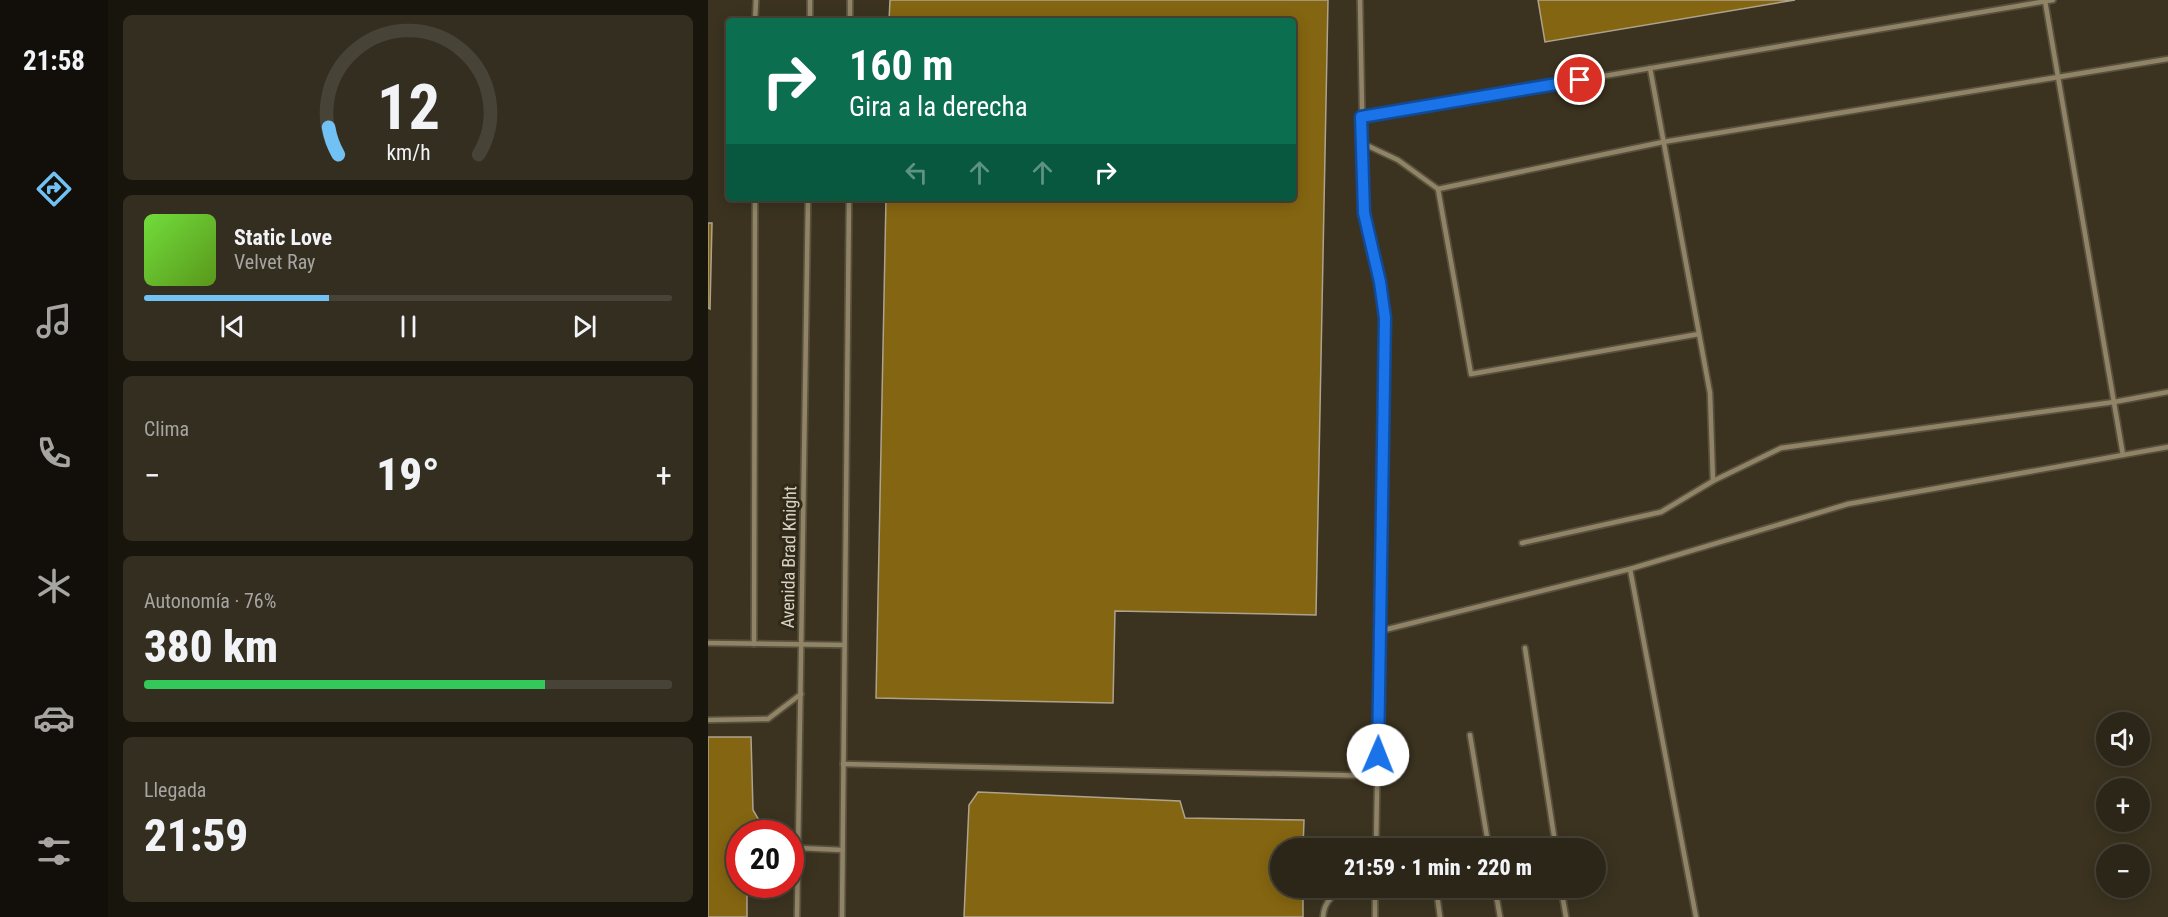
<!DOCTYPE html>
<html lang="es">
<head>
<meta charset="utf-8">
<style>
	body { margin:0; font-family:"Roboto Condensed",sans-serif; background:#342e21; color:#f1f3f6; height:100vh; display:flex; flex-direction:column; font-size:22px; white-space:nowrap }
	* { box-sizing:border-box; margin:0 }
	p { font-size:20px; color:#a6a5a2 }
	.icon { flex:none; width:33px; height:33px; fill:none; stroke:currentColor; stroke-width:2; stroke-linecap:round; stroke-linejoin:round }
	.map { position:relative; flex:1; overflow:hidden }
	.drawer { display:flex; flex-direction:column; gap:15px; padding:15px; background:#18150d; width:600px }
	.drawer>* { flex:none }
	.banner { position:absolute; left:18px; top:18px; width:570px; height:183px; border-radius:6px; box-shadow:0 3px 15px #0003,0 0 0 2px #484337; background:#0b6e4f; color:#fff; overflow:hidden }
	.tools { position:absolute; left:1388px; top:712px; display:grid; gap:12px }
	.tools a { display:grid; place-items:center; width:54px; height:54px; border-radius:50%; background:#2c2618; box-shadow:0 3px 15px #0003,0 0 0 2px #484337; font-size:30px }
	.speed { position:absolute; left:18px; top:820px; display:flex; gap:12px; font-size:30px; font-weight:700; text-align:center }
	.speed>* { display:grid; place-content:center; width:78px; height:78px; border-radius:50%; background:#2c2618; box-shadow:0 3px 15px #0003,0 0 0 2px #484337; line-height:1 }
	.speed .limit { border:9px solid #d22; background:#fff; color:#111 }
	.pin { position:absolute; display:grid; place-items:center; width:51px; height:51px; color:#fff; margin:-26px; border:3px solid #fff; border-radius:50%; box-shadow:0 2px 6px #0007 }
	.me { position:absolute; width:66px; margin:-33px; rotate:1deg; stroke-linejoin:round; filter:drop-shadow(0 0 4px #0008) }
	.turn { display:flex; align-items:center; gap:21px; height:126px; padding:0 24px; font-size:27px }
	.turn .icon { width:78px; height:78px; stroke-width:2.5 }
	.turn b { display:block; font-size:42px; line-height:51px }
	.lanes { display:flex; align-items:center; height:57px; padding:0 24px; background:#0003; justify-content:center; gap:30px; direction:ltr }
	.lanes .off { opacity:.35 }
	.big { font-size:45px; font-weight:800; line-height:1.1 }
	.drawer .tile { flex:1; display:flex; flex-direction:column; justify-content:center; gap:9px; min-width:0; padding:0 21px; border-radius:9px; background:#342e21 }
	.drawer .dial { align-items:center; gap:0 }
	.dial svg { height:156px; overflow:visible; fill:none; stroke:#484337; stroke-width:7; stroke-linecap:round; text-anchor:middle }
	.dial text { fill:#f1f3f6; stroke:none }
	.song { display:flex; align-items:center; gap:18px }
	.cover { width:72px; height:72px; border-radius:9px; background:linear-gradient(135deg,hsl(100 70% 55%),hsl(90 70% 35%)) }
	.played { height:6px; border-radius:3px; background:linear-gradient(90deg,#71c1f4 35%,#484337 35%) }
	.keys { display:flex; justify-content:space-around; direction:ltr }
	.heat { display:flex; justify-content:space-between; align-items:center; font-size:33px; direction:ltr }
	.charge { height:9px; border-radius:4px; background:linear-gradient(90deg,#34c759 76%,#484337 0) }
	.trip { position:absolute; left:562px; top:838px; width:336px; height:60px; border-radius:30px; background:#2c2618; box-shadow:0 3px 15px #0003,0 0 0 2px #484337; font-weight:800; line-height:60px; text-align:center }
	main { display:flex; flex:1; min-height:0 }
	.tab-bar { display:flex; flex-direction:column; width:108px; justify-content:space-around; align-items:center; background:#120f0a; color:#a6a5a2 }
	.tab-bar .icon { width:42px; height:42px }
	.tab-bar .current { color:#71c1f4 }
	.tab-bar b { font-size:27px; color:#f1f3f6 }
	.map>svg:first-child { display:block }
</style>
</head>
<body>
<main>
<nav class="tab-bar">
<b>21:58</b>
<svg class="icon current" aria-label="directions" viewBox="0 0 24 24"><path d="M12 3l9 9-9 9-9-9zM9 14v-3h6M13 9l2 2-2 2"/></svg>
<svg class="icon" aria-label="music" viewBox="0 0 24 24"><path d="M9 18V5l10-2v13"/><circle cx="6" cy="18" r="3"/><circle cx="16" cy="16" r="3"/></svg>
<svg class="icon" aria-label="phone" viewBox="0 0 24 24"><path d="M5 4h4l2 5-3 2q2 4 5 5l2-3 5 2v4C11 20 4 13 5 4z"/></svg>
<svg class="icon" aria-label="climate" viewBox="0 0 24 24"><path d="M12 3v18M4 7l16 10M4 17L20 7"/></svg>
<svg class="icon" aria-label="car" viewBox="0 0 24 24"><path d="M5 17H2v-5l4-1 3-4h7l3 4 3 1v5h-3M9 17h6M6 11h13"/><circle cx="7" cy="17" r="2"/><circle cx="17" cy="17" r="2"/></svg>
<svg class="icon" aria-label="filters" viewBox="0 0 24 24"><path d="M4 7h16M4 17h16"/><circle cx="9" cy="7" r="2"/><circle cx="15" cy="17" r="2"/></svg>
</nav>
<section class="drawer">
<div class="tile dial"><svg viewBox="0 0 100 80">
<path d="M14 69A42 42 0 1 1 86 69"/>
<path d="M14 69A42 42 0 0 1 9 55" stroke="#71c1f4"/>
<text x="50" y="56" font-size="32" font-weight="700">12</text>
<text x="50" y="72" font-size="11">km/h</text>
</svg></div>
<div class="tile">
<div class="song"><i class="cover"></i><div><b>Static Love</b><p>Velvet Ray</p></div></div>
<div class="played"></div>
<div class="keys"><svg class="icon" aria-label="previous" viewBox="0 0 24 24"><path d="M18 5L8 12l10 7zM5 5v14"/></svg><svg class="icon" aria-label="pause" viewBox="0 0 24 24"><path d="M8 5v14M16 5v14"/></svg><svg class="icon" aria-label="next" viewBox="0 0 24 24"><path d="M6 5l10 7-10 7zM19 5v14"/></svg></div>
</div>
<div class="tile"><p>Clima</p>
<div class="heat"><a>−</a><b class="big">19°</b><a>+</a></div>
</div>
<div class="tile"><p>Autonomía · 76%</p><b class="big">380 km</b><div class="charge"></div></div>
<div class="tile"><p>Llegada</p><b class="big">21:59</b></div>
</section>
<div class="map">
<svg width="1460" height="917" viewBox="0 0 1460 917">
	<rect width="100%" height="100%" fill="#3b3320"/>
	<g fill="#846511" stroke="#aea48e" stroke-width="1.5">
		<path d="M182,0H620L608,615L407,611L405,703L168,698L178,198H585V21H181Z"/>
		<path d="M830,0H1087L837,42Z"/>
		<path d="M0,223H4L2,309L0,308Z"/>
		<path d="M0,737H43L45,810L59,834H32V885H39V917H0Z"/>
		<path d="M270,792L472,801L477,818L596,820L595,849H573V888H595V917H256L261,805Z"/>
	</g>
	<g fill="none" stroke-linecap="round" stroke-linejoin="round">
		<defs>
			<g id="service">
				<path d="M652,0L656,213L672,282L677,318L668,849"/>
				<path d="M1337,1L1415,455"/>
				<path d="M47,21L48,0"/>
				<path d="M102,21V0"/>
				<path d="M142,21V0"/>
				<path d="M942,68L1002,393L1005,481"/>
				<path d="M653,117L1345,0"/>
				<path d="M654,143L690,160L730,189L763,374L991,334"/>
				<path d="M730,189L955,142L1460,59"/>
				<path d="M814,543L953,512L1005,481L1073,448L1406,402L1460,392"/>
				<path d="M922,569L988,917"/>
				<path d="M672,631L922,569L1140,504L1460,447"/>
				<path d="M0,643L136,645"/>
				<path d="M46,644L47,198"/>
				<path d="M817,648L848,849"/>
				<path d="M0,720L60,719L93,694"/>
				<path d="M762,735L781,849"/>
				<path d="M135,764L669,776"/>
				<path d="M722,842L723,849"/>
				<path d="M91,848L134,850"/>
				<path d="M728,888L732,917"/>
				<path d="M787,888L792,917"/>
				<path d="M853,888L858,917"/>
				<path d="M89,917L100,198"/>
				<path d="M134,917L141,198"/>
				<path d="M615,917C616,900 626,894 641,888"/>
				<path d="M667,917V888"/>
			</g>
		</defs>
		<use href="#service" stroke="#57503e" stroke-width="8"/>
		<use href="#service" stroke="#918466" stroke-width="4.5"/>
	</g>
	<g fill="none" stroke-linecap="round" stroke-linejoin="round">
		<defs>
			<path id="route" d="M670,755L677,318L672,282L656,213L653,117L872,80"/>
		</defs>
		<use href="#route" stroke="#114b97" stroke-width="15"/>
		<use href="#route" stroke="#1a73e8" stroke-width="10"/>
	</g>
	<g text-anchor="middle" stroke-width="6" stroke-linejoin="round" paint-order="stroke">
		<g font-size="18" fill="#d7d2c6" stroke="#312917">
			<text transform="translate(81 557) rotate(-89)" y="6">Avenida Brad Knight</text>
		</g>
	</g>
</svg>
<div class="tools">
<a><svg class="icon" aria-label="sound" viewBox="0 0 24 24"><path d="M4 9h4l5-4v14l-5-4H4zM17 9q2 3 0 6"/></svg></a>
<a>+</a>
<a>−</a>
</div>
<div class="speed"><div class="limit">20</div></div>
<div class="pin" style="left:872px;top:80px;background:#d93025"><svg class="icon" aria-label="arrive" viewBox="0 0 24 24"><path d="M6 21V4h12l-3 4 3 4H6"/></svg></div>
<svg class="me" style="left:670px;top:755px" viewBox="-20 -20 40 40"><circle r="19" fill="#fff"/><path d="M0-13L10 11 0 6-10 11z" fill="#1a73e8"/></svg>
<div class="trip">21:59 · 1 min · 220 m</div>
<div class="banner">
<div class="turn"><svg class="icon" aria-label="right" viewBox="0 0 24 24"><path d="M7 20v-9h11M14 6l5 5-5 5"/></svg><div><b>160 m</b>Gira a la derecha</div></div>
<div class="lanes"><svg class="icon off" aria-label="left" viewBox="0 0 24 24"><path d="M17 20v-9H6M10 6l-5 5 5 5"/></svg><svg class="icon off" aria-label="ahead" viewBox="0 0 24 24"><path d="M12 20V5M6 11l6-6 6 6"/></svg><svg class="icon off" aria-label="ahead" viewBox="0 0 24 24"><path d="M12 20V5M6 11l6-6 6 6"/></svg><svg class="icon" aria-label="right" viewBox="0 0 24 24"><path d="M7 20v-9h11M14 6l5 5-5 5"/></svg></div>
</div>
</div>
</main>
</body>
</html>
